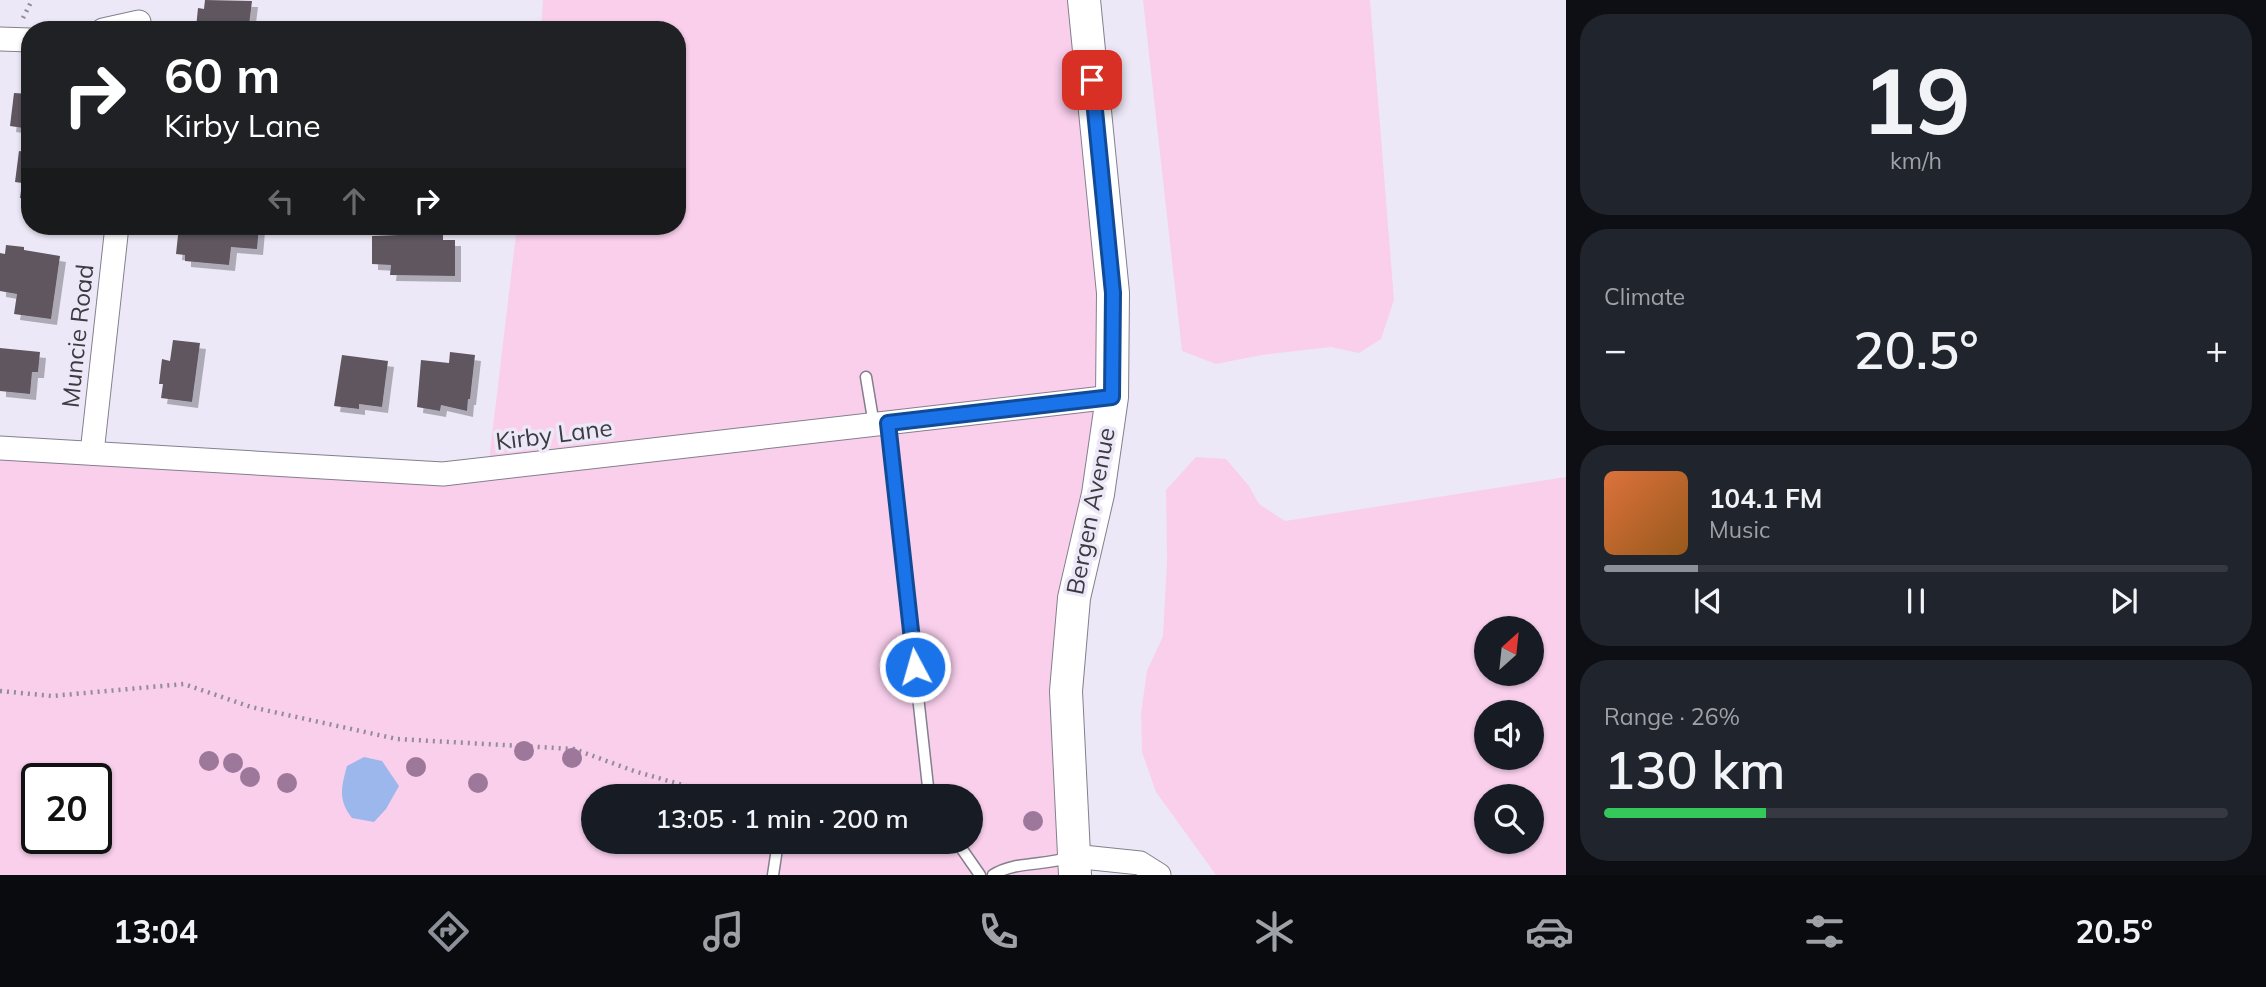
<!DOCTYPE html>
<html lang="en">
<head>
<meta charset="utf-8">
<style>
	body { margin:0; font-family:Mulish,sans-serif; background:#20242c; color:#f1f3f6; height:100vh; display:flex; flex-direction:column; font-size:26px; white-space:nowrap }
	* { box-sizing:border-box; margin:0 }
	p { font-size:23px; color:#9ea1a6 }
	.icon { flex:none; width:38px; height:38px; fill:none; stroke:currentColor; stroke-width:2; stroke-linecap:round; stroke-linejoin:round }
	.map { position:relative; flex:1; overflow:hidden }
	.side { display:flex; flex-direction:column; gap:14px; padding:14px; background:#0d0f14; width:700px }
	.side>* { flex:none }
	.hud { position:absolute; left:21px; top:21px; width:665px; height:214px; border-radius:28px; box-shadow:0 2px 5px #0004; background:#202124; color:#fff; overflow:hidden }
	.needle { width:46px; rotate:27deg }
	.controls { position:absolute; left:1474px; top:616px; display:grid; gap:14px }
	.controls a { display:grid; place-items:center; width:70px; height:70px; border-radius:50%; background:#171b24; box-shadow:0 2px 5px #0004; font-size:35px }
	.speed { position:absolute; left:21px; top:763px; display:flex; gap:14px; font-size:35px; font-weight:700; text-align:center }
	.speed>* { display:grid; place-content:center; width:91px; height:91px; border-radius:50%; background:#171b24; box-shadow:0 2px 5px #0004; line-height:1 }
	.speed .limit { border:4px solid #111; border-radius:10px; background:#fff; color:#111 }
	.pin { position:absolute; display:grid; place-items:center; width:60px; height:60px; color:#fff; margin:-30px; border-radius:14px; box-shadow:0 4px 10px #0006 }
	.me { position:absolute; width:77px; margin:-38px; rotate:354deg; stroke-linejoin:round; filter:drop-shadow(0 0 5px #0008) }
	.turn { display:flex; align-items:center; gap:24px; height:147px; padding:0 28px; font-size:32px }
	.turn .icon { width:91px; height:91px; stroke-width:2.5 }
	.turn b { display:block; font-size:49px; line-height:60px }
	.lanes { display:flex; align-items:center; height:66px; padding:0 28px; background:#0003; justify-content:center; gap:35px; direction:ltr }
	.lanes .off { opacity:.35 }
	.big { font-size:52px; font-weight:600; line-height:1.1 }
	.side .tile { flex:1; display:flex; flex-direction:column; justify-content:center; gap:10px; min-width:0; padding:0 24px; border-radius:28px; background:#20242c }
	.side .dial { align-items:center; gap:0 }
	.dial b { font-size:91px; line-height:1 }
	.song { display:flex; align-items:center; gap:21px }
	.cover { width:84px; height:84px; border-radius:10px; background:linear-gradient(135deg,hsl(20 70% 55%),hsl(30 70% 35%)) }
	.played { height:7px; border-radius:4px; background:linear-gradient(90deg,#8c9099 15%,#363941 15%) }
	.keys { display:flex; justify-content:space-around; direction:ltr }
	.heat { display:flex; justify-content:space-between; align-items:center; font-size:38px; direction:ltr }
	.charge { height:10px; border-radius:5px; background:linear-gradient(90deg,#34c759 26%,#363941 0) }
	.trip { position:absolute; left:581px; top:784px; width:402px; height:70px; border-radius:35px; background:#171b24; box-shadow:0 2px 5px #0004; font-weight:600; line-height:70px; text-align:center }
	.dock { display:flex; height:112px; justify-content:space-around; align-items:center; background:#090b0e; color:#9ea1a6 }
	.dock .icon { width:49px; height:49px }
	.dock .selected { color:#8c9099 }
	.dock b { font-size:32px; color:#f1f3f6 }
	main { display:flex; flex:1; min-height:0 }
	.map>svg:first-child { display:block }
</style>
</head>
<body>
<main>
<div class="map">
<svg width="1566" height="875" viewBox="0 0 1566 875">
	<defs>
		<filter id="shadow"><feDropShadow dx="6" dy="6" stdDeviation="0" flood-color="#0004"/></filter>
	</defs>
	<rect width="100%" height="100%" fill="#ede8f7"/>
	<g fill="#f9cfec" fill-rule="evenodd">
		<path d="M543,0H1084L1113,293L1074,598L1075,875H0V448L488,469L517,226H677V30H541ZM37,779H96V838H37ZM593,796H971V842H593Z"/>
		<path d="M1143,0H1370L1394,300L1381,339L1359,353L1331,347L1262,355L1216,364L1182,351Z"/>
		<path d="M1196,457L1226,459L1249,486L1259,504L1285,521L1566,477V875H1216L1156,792L1142,752L1141,713L1147,671L1163,636L1167,561L1166,490ZM1486,628H1531V674H1486ZM1486,712H1531V758H1486ZM1486,796H1531V842H1486Z"/>
	</g>
	<path fill="#9cb7ec" d="M364,757L382,761L399,786L386,809L374,822L352,818C338,800 341,788 347,766Z"/>
	<g fill="#5e5660" filter="url(#shadow)">
		<path d="M205,0L252,1L249,25L238,23L237,30L196,28L198,8L204,9Z"/>
		<path d="M411,21L471,28V30H410Z"/>
		<path d="M502,23L515,25V30H502Z"/>
		<path d="M14,93L30,94V129L10,126Z"/>
		<path d="M19,151L30,153V199L20,198L22,183L15,182Z"/>
		<path d="M179,226H259L257,249L231,247L229,265L185,261V255L176,254Z"/>
		<path d="M398,235H443V240H455V276L390,275L391,265L372,264V236Z"/>
		<path d="M6,245L24,247V250L60,256L51,319L14,314L17,294L0,291V253L5,254Z"/>
		<path d="M173,340L200,343L192,402L161,398L163,384H159L162,359L170,361Z"/>
		<path d="M0,348L40,352L38,372H32L30,394L0,391Z"/>
		<path d="M450,352L475,355L470,399H468L467,411L441,405L440,411L417,407L421,360L449,363Z"/>
		<path d="M342,355L388,361L382,407L359,404V409L334,406Z"/>
	</g>
	<g fill="none" stroke-linecap="round" stroke-linejoin="round">
		<defs>
			<g id="service">
				<path d="M866,377L874,425"/>
				<path d="M888,423L929,796"/>
				<path d="M849,796C866,793 888,786 904,796"/>
				<path d="M957,842L980,875"/>
				<path d="M773,875L778,842"/>
				<path d="M993,875C1014,861 1046,866 1070,857"/>
			</g>
			<g id="minor">
				<path d="M103,30L139,22"/>
				<path d="M0,39L30,40"/>
				<path d="M0,448L443,474L1112,397"/>
				<path d="M92,453L117,226"/>
				<path d="M1073,856L1140,863L1159,875"/>
			</g>
			<path id="secondary" d="M1075,875L1066,691L1074,598L1098,494L1112,397L1113,293L1084,0"/>
		</defs>
		<use href="#service" stroke="#837f8c" stroke-width="13"/>
		<use href="#minor" stroke="#837f8c" stroke-width="25"/>
		<use href="#secondary" stroke="#837f8c" stroke-width="34"/>
		<g stroke="#918d98" stroke-width="4.5" stroke-dasharray="2 5" stroke-linecap="butt">
			<path d="M23,18L32,0"/>
			<path d="M0,691L52,696L184,684L251,707L397,739L574,749L634,771L721,796"/>
		</g>
		<use href="#service" stroke="#fff" stroke-width="10"/>
		<use href="#minor" stroke="#fff" stroke-width="23"/>
		<use href="#secondary" stroke="#fff" stroke-width="32"/>
	</g>
	<g fill="#9d789a">
		<circle cx="524" cy="751" r="10"/>
		<circle cx="572" cy="758" r="10"/>
		<circle cx="209" cy="761" r="10"/>
		<circle cx="233" cy="763" r="10"/>
		<circle cx="416" cy="767" r="10"/>
		<circle cx="250" cy="777" r="10"/>
		<circle cx="287" cy="783" r="10"/>
		<circle cx="478" cy="783" r="10"/>
		<circle cx="1033" cy="821" r="10"/>
	</g>
	<g fill="none" stroke-linecap="round" stroke-linejoin="round">
		<defs>
			<path id="route" d="M915,667L888,423L1112,397L1113,293L1092,80"/>
		</defs>
		<use href="#route" stroke="#114b97" stroke-width="18"/>
		<use href="#route" stroke="#1a73e8" stroke-width="12"/>
	</g>
	<g text-anchor="middle" stroke-width="7" stroke-linejoin="round" paint-order="stroke">
		<g font-size="24" fill="#3d3b41" stroke="#ede8f7">
			<text transform="translate(78 336) rotate(-84)" y="8">Muncie Road</text>
			<text transform="translate(554 435) rotate(-7)" y="8">Kirby Lane</text>
			<text transform="translate(1091 511) rotate(-79)" y="8">Bergen Avenue</text>
		</g>
	</g>
</svg>
<div class="controls">
<a><svg class="needle" viewBox="-14 -14 28 28"><path d="M0-13l5 13h-10z" fill="#e53935"/><path d="M0 13l5-13h-10z" fill="#9ea1a6"/></svg></a>
<a><svg class="icon" aria-label="sound" viewBox="0 0 24 24"><path d="M4 9h4l5-4v14l-5-4H4zM17 9q2 3 0 6"/></svg></a>
<a><svg class="icon" aria-label="search" viewBox="0 0 24 24"><circle cx="10" cy="10" r="6"/><path d="M15 15l6 6"/></svg></a>
</div>
<div class="speed"><div class="limit">20</div></div>
<div class="pin" style="left:1092px;top:80px;background:#d93025"><svg class="icon" aria-label="arrive" viewBox="0 0 24 24"><path d="M6 21V4h12l-3 4 3 4H6"/></svg></div>
<svg class="me" style="left:915px;top:667px" viewBox="-20 -20 40 40"><circle r="17" fill="#1a73e8" stroke="#fff" stroke-width="3"/><path d="M0-11L8 9 0 5-8 9z" fill="#fff"/></svg>
<div class="trip">13:05 · 1 min · 200 m</div>
<div class="hud">
<div class="turn"><svg class="icon" aria-label="right" viewBox="0 0 24 24"><path d="M7 20v-9h11M14 6l5 5-5 5"/></svg><div><b>60 m</b>Kirby Lane</div></div>
<div class="lanes"><svg class="icon off" aria-label="left" viewBox="0 0 24 24"><path d="M17 20v-9H6M10 6l-5 5 5 5"/></svg><svg class="icon off" aria-label="ahead" viewBox="0 0 24 24"><path d="M12 20V5M6 11l6-6 6 6"/></svg><svg class="icon" aria-label="right" viewBox="0 0 24 24"><path d="M7 20v-9h11M14 6l5 5-5 5"/></svg></div>
</div>
</div>
<section class="side">
<div class="tile dial"><b>19</b><p>km/h</p></div>
<div class="tile"><p>Climate</p>
<div class="heat"><a>−</a><b class="big">20.5°</b><a>+</a></div>
</div>
<div class="tile">
<div class="song"><i class="cover"></i><div><b>104.1 FM</b><p>Music</p></div></div>
<div class="played"></div>
<div class="keys"><svg class="icon" aria-label="previous" viewBox="0 0 24 24"><path d="M18 5L8 12l10 7zM5 5v14"/></svg><svg class="icon" aria-label="pause" viewBox="0 0 24 24"><path d="M8 5v14M16 5v14"/></svg><svg class="icon" aria-label="next" viewBox="0 0 24 24"><path d="M6 5l10 7-10 7zM19 5v14"/></svg></div>
</div>
<div class="tile"><p>Range · 26%</p><b class="big">130 km</b><div class="charge"></div></div>
</section>
</main>
<nav class="dock">
<b>13:04</b>
<svg class="icon selected" aria-label="directions" viewBox="0 0 24 24"><path d="M12 3l9 9-9 9-9-9zM9 14v-3h6M13 9l2 2-2 2"/></svg>
<svg class="icon" aria-label="music" viewBox="0 0 24 24"><path d="M9 18V5l10-2v13"/><circle cx="6" cy="18" r="3"/><circle cx="16" cy="16" r="3"/></svg>
<svg class="icon" aria-label="phone" viewBox="0 0 24 24"><path d="M5 4h4l2 5-3 2q2 4 5 5l2-3 5 2v4C11 20 4 13 5 4z"/></svg>
<svg class="icon" aria-label="climate" viewBox="0 0 24 24"><path d="M12 3v18M4 7l16 10M4 17L20 7"/></svg>
<svg class="icon" aria-label="car" viewBox="0 0 24 24"><path d="M5 17H2v-5l4-1 3-4h7l3 4 3 1v5h-3M9 17h6M6 11h13"/><circle cx="7" cy="17" r="2"/><circle cx="17" cy="17" r="2"/></svg>
<svg class="icon" aria-label="filters" viewBox="0 0 24 24"><path d="M4 7h16M4 17h16"/><circle cx="9" cy="7" r="2"/><circle cx="15" cy="17" r="2"/></svg>
<b>20.5°</b>
</nav>
</body>
</html>
